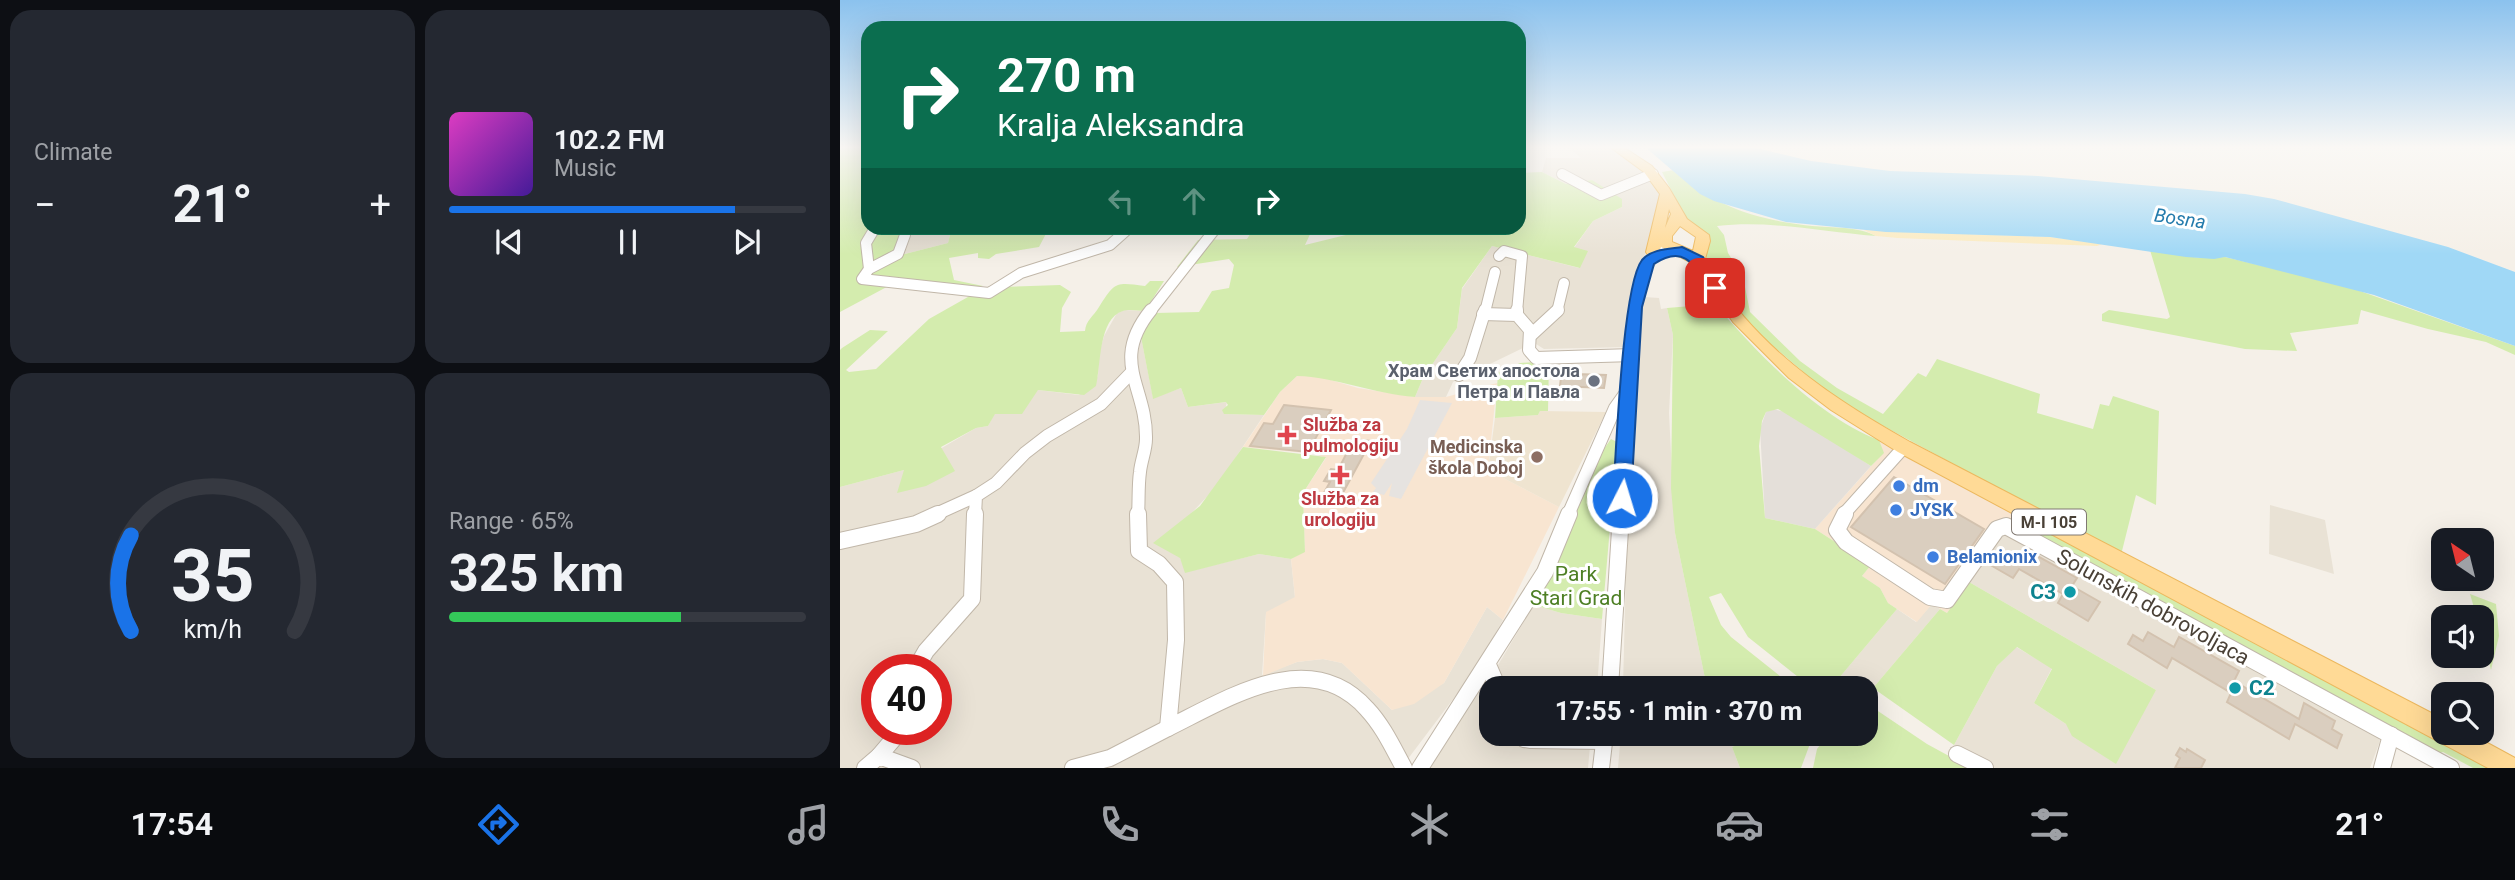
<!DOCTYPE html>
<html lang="en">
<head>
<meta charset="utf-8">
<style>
	body { margin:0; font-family:Roboto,sans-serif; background:#242831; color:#f1f3f6; height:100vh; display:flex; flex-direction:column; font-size:26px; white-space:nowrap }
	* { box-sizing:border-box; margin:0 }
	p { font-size:23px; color:#9ea1a6 }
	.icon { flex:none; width:38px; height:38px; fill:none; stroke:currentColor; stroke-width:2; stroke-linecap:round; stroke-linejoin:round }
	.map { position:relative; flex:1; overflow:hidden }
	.details { display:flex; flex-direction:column; gap:10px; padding:10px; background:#0d0f14; width:840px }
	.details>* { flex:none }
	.banner { position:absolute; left:21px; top:21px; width:665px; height:214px; border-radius:21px; box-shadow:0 7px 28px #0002; background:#0b6e4f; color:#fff; overflow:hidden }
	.needle { width:46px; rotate:325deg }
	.buttons { position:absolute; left:1591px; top:528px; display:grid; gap:14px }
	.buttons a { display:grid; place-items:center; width:63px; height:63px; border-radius:14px; background:#171b24; box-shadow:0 7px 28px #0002; font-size:35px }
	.speed { position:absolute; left:21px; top:654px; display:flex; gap:14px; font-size:35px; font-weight:700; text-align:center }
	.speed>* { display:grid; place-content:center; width:91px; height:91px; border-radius:50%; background:#171b24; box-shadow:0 7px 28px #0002; line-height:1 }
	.speed .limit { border:10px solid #d22; background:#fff; color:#111 }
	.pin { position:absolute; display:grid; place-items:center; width:60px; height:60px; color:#fff; margin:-30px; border-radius:14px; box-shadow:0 4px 10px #0006 }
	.me { position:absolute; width:77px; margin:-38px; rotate:5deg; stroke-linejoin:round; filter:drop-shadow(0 0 5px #0008) }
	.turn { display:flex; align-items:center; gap:24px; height:147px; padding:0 21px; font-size:32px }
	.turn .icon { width:91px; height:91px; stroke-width:2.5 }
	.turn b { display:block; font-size:49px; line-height:60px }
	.lanes { display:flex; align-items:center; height:66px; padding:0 21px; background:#0003; justify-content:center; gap:35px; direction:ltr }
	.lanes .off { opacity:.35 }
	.big { font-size:52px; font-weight:700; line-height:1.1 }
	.details .card { flex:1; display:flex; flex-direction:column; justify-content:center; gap:10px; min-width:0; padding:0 24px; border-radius:21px; background:#242831 }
	.details .dial { align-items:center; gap:0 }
	.dial svg { height:182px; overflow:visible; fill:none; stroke:#363941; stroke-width:7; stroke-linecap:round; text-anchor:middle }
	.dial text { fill:#f1f3f6; stroke:none }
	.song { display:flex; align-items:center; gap:21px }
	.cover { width:84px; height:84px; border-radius:10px; background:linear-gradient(135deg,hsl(310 70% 55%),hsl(260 70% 35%)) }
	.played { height:7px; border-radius:4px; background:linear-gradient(90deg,#1a73e8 80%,#363941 80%) }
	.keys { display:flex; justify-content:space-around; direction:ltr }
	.heat { display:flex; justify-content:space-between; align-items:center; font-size:38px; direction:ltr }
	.charge { height:10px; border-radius:5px; background:linear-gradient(90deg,#34c759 65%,#363941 0) }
	.details .tiles { flex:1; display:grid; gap:10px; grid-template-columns:repeat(2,1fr) }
	.trip { position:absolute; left:639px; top:676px; width:399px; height:70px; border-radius:21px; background:#171b24; box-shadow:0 7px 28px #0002; font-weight:700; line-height:70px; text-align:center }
	.tab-bar { display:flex; height:112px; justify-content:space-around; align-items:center; background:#090b0e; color:#9ea1a6 }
	.tab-bar .icon { width:49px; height:49px }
	.tab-bar .selected { color:#1a73e8 }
	.tab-bar b { font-size:32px; color:#f1f3f6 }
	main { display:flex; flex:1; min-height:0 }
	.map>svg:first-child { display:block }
</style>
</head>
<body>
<main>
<section class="details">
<div class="tiles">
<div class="card"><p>Climate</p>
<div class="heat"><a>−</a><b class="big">21°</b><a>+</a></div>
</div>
<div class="card">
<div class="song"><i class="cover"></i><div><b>102.2 FM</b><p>Music</p></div></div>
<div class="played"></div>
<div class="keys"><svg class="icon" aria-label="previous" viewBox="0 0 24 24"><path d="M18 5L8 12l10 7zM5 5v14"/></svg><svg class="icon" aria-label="pause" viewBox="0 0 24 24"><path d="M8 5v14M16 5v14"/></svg><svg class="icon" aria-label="next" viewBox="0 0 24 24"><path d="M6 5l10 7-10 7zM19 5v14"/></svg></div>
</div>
<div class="card dial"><svg viewBox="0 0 100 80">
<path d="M14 69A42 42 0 1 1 86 69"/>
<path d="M14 69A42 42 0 0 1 14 27" stroke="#1a73e8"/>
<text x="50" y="56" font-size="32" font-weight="700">35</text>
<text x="50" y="72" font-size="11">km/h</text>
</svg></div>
<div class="card"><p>Range · 65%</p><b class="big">325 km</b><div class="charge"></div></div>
</div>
</section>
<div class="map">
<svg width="1675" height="768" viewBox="0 0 1675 768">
	<rect width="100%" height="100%" fill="#f5f0e8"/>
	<g fill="#e9e2d5" fill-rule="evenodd">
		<path d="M728,147H771L797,163L812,179L821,197L819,217L791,295L785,347L704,349L696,344L689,345L613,382L606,397H575L583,378L617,328L622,289L652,246L739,268L734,248L753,221L782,207L752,180L726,184L702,172L706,158H741Z"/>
		<path d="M62,228H122L110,235L108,243L61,255L55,251Z"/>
		<path d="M804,297L819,298L821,309L827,308L833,335L829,413L835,533L867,688H783L786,566L800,319Z"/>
		<path d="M285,310L305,311L301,337L313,398L341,388L348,407L387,402L384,414L424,415L376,487L344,521L340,558L346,572L419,554L451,559L455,598L426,613L422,675L457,662L483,659L502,663L552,710L604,683L647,607L663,620L632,674L561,768H0V487L64,470L136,428L148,426L155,413L198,390L239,395L258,376L259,354L264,336L277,313ZM37,670H96V730H37Z"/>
		<path d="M1430,505L1485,520L1494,574L1429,554Z"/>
		<path d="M1166,530L1538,736L1540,741L1530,768H1155L1114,745L1157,666L1176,647L1212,668L1194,703L1226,724L1316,690L1129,582Z"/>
		<path d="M1092,604L1100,609L1033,688L1013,685L999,678L1057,609L1076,622Z"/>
		<path d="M694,605L721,613L762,619L757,688H663L655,670Z"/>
		<path d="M646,679L651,688V733H673L750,746L748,768H585Z"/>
		<path d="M781,733H909L911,740L892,747L900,768H778Z"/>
	</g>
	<g fill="#f8e5d1">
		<path d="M457,376H477L518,388L575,397H606L657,383L648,470L719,507L663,620L647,607L604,683L574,704L552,710L502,663L483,659L457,662L423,676L426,612L455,597L451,559L465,551L463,493L486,458L476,454L403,447L440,392Z"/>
		<path d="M1039,440L1177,513L1107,613L1092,604L1077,622L1048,603L1040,588L1022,576L1031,565L975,529L1043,453Z"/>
	</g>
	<path fill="#e4dfd9" d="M933,409L949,413L1031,466L975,529L925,518L920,429L926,412Z"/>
	<path fill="#efe4d0" d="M700,411L766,412L719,507L648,470L655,418L698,415Z"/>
	<g fill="#d4ecae">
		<path d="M0,147H28V228H62L56,251L61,255L108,243L110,235L122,228H209L199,247L156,254L149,259L138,258V253L109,258L114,280L143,286L130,291L56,282L0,312Z"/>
		<path d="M834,170C874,207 918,220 972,226C993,228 1017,226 1036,236C982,232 931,220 877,226L884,235L888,253L903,277L910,312L960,361L997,388L1043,414L1078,373L1086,377L1097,359L1200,394L1197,413L1253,429L1260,404L1269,406L1273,396L1319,411L1316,505L1296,495L1281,555L1036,422L982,388L906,323L884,294L864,257L870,237L851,225L845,218L822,172Z"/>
		<path d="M702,172L726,184L752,180L782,199V207L753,221L734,247L748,251L740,268L652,246L622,288L617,328L583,378L575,397C534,394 495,377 457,376L440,392L424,415L384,414L382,410L388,405L386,402L348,407L341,388L313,399L301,337L315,313L359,312L372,291L389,288L394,265L389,259L337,267L358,240L407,239L414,228H473L465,245L518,232L523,228H679V173Z"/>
		<path d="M1310,250L1360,258L1385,257L1503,285L1675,346V355L1646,342L1588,329L1521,310L1518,324L1450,333L1457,351L1405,349L1262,321V314L1269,310L1327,319L1330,317Z"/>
		<path d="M310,281H324L305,311C298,311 289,309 283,311C258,318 261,367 256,386L244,395L198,390L182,414H155L148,426L136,428L101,447L115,471L86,486L57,493L64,470L0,487V350L2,348L30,330L48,331L6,370L9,372L36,369L89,319L135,293L161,287L220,285L231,292L222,308L220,332L245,331C246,320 253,317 259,307C275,282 275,282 305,286Z"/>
		<path d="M875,304C918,354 977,416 1039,440L1044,453L1031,466L938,409L926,412L922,421L919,446L925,518L975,529L1031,565L1022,576L1040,588L1048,603L1057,609L999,678L1013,685L1010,688H972L908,637L881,593L869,597L881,625L891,637L955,688H867L835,533L831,488L833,335L827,308Z"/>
		<path d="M709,361L708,411H700L698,415L655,418L658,373L680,363Z"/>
		<path d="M771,439L777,442V447L762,619L721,613L694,605L716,565L756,460Z"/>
		<path d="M403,447L486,457L463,493L465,552L451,559L419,554L345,573L340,558L313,543L360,506Z"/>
		<path d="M1177,513L1654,768H1633L1603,752L1597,754L1513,705L1171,523Z"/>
		<path d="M1129,582L1316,690L1276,764L1232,736L1226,724L1194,703L1212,669L1177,647L1157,666L1114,745L1033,688L1100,609L1107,613Z"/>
		<path d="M1630,594L1656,604L1659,636L1651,670L1642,635V618H1637Z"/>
		<path d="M1026,703L1087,744L1131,768H973L977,749L989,733H1026Z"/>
		<path d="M909,733H974L961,768H900L892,747L910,740Z"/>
	</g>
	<path fill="#fbebc1" d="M1024,230L1210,237L1262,244L1257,246L1058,238L1036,236Z"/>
	<path fill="#e6e3e0" d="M580,400L612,403L561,499L549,496L552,483L544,495L533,492L536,488L531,483L567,429Z"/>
	<path fill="#a0d8f6" d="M805,147H912L971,161L1050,171L1198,176L1405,194L1434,199L1608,247L1675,272V346L1534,295L1385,257L1374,259L1346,257L1210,237L1046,232L946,222L874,201L860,194Z"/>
	<g fill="#dacebf" stroke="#d3c2af" stroke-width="2">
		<path d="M712,367H737L736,374L766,375L764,388L720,386L721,377H711Z"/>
		<path d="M444,405L491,410L468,452L410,446L424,423L433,424Z"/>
		<path d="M514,439L531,441L498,502L480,500L490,482L484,481L491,469L498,470Z"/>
		<path d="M1054,477L1144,529L1105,584L1011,527Z"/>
		<path d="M1163,551L1184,563L1192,553L1237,578L1232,586L1260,602L1248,621L1218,603L1223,594L1179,569L1173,578L1147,563L1151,557L1157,560Z"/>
		<path d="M1308,632L1334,647L1339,637L1399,671L1394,681L1459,719L1464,703L1495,721L1492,729L1502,735L1497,748L1455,724L1449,739L1387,702L1391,693L1332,658L1327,668L1288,644L1293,635L1303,641Z"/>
		<path d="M1340,748L1346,752L1347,749L1365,760L1361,768H1335L1340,758L1336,755Z"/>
	</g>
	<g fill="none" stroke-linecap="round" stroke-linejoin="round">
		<defs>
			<g id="minor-far2">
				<path d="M722,174L761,195L813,174"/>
				<path d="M65,235L58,254L29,269L22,279L149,293L181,273L270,245L289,228"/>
				<path d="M659,256L664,251L682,256L677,312"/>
				<path d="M29,269L26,243L35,228"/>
				<path d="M310,312L376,228"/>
				<path d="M645,312L655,272"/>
				<path d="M717,312L724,283"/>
				<path d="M795,312L804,272L822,242"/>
			</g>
			<g id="minor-far1">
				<path d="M643,314L677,315L690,330L689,350L696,358L793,355"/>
				<path d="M677,315V310"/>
				<path d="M692,334L718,310"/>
				<path d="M619,375L630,358L645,310"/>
				<path d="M94,515L136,496"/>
				<path d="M135,515L136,496L156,483L185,453L207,436L261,404L291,373"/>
				<path d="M298,515C299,501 298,486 300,472C301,461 306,450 306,439C307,386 269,362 311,310"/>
				<path d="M728,515L775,408L790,387"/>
				<path d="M781,515L795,310"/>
				<path d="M1003,515L1064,447"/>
			</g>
			<g id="minor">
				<path d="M298,514L299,551L319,564L335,582L336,640L328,728C389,698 470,645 527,709C543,726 553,748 564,768"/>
				<path d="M1005,514L997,530L1006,542L1090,597L1107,600L1157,529L1166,526L1611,768"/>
				<path d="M0,541L76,524L98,514"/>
				<path d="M648,665L658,688"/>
				<path d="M75,670L86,651L132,599L135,514"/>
				<path d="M770,688L781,514"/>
				<path d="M678,733L684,739L691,740L764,741"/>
				<path d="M1117,754L1145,768"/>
				<path d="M39,756L61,730"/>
				<path d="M25,768L39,756L72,768"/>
				<path d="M233,768L270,758L328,728"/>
				<path d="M580,768L705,572L729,514"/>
				<path d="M761,768L765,734"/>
				<path d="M1542,768L1551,735"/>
			</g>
			<path id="major" d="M770,147H783L812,166L829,188L847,219L869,235L870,241L865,259C879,278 889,299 904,317C950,370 1009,408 1070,442L1603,719V733H1629L1675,758V768H1648L1058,452L991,410L949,378L893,322L854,264L821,247L818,255H808L806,252L820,194L804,172ZM829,209L831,214L825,228ZM840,226L856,237L853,251L832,242V236Z"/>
		</defs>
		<use href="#minor-far2" stroke="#c1b7a9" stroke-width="12"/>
		<use href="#minor-far1" stroke="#c1b7a9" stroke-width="14"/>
		<use href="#minor" stroke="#c1b7a9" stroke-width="18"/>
		<use href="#major" stroke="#ecb85e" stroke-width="2"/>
		<use href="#minor-far2" stroke="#fff" stroke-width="10"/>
		<use href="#minor-far1" stroke="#fff" stroke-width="12"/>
		<use href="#minor" stroke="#fff" stroke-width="16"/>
		<use href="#major" fill="#ffda96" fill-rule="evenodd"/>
	</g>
	<linearGradient id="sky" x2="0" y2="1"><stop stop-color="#8bc2ee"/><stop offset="0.58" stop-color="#faf8f5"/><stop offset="1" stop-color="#faf8f5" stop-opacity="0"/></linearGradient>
	<rect width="1675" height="254" fill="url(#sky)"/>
	<path fill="#1a73e8" stroke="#114b97" stroke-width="2" d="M842,247L863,257L882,288L875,293L870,291C855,267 846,243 814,264L802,307L791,498L788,503H776L773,498C776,456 782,286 802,260C811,249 829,249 842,247Z"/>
	<circle fill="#6b7280" stroke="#fff" stroke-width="2.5" cx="754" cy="381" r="7"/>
	<g fill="#e0444e" stroke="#fff" stroke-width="2.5">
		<path d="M443.5 424.5h7v7h7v7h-7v7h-7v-7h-7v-7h7z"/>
		<path d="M496.5 464.5h7v7h7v7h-7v7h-7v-7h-7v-7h7z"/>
	</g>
	<circle fill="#8d6e63" stroke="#fff" stroke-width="2.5" cx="697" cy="457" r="7"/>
	<g fill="#3f7fe0" stroke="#fff" stroke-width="2.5">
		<circle cx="1059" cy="486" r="7"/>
		<circle cx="1056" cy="510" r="7"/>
		<circle cx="1093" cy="557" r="7"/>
	</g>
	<g fill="#0f9aa8" stroke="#fff" stroke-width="2.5">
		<circle cx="1230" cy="592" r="7"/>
		<circle cx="1395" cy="688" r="7"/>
	</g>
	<g text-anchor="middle" stroke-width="6" stroke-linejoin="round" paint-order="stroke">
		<rect fill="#fff" stroke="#807972" stroke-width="2" x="1172" y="509.5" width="74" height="25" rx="5"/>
		<g font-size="16" font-weight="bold" fill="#494036">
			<text x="1209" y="528">M-I 105</text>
		</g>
		<g font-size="18" font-weight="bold" fill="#5b616d" stroke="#fff" text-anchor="end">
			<text x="740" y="377">Храм Светих апостола<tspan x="740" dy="21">Петра и Павла</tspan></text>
		</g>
		<g font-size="18" font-weight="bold" fill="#be3a42" stroke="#fff" text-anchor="start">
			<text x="463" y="431">Služba za<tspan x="463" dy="21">pulmologiju</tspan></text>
			<text x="500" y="505" text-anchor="middle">Služba za<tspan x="500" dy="21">urologiju</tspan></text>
		</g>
		<g font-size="18" font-weight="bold" fill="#785e54" stroke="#fff" text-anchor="end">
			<text x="683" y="453">Medicinska<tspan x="683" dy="21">škola Doboj</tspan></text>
		</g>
		<g font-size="18" font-weight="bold" fill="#366cbe" stroke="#fff" text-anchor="start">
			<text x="1073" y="492">dm</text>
			<text x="1070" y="516">JYSK</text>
			<text x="1107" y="563">Belamionix</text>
		</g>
		<g font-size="19" font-style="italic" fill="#247bac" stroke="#fff">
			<text transform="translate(1340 218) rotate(8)" y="7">Bosna</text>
		</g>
		<g font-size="21" fill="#4d7f24" stroke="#fff">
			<text x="736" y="581">Park<tspan x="736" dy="24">Stari Grad</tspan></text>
		</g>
		<g font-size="21" font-weight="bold" fill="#0d838f" stroke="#fff" text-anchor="end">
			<text x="1216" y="599">C3</text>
			<text x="1409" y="695" text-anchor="start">C2</text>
		</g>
		<g font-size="21" fill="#494036" stroke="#fff">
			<text transform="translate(1313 607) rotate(29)" y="7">Solunskih dobrovoljaca</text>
		</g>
	</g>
</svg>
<div class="buttons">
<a><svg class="needle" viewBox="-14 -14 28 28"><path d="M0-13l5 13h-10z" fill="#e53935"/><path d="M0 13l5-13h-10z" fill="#9ea1a6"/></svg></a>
<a><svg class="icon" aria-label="sound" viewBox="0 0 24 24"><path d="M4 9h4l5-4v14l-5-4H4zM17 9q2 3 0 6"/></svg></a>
<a><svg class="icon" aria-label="search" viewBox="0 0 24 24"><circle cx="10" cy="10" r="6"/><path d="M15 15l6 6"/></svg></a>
</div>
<div class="speed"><div class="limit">40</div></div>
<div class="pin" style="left:875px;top:288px;background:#d93025"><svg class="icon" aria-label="arrive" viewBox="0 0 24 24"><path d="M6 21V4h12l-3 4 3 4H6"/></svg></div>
<svg class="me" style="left:782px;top:498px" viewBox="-20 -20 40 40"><circle r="17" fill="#1a73e8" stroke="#fff" stroke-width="3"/><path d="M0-11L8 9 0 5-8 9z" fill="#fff"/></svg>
<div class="trip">17:55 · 1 min · 370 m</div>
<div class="banner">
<div class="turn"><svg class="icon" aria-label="right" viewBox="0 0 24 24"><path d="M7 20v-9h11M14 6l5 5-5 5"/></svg><div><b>270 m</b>Kralja Aleksandra</div></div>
<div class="lanes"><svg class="icon off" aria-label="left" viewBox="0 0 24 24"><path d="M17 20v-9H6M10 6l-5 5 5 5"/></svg><svg class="icon off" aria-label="ahead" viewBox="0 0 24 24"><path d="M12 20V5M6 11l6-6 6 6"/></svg><svg class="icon" aria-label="right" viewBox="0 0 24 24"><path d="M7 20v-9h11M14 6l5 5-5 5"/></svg></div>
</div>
</div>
</main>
<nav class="tab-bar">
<b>17:54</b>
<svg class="icon selected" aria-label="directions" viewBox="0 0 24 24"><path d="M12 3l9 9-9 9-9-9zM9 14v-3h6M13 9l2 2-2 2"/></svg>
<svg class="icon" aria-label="music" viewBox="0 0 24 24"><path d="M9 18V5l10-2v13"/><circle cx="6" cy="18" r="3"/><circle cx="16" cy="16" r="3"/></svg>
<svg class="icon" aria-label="phone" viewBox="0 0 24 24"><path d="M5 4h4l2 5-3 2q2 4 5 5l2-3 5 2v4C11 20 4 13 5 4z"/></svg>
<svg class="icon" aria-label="climate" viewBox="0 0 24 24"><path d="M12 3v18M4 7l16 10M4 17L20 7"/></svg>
<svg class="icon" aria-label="car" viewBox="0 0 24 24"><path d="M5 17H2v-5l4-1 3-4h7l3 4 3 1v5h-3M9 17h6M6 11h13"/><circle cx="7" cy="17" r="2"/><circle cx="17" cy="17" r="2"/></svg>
<svg class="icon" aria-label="filters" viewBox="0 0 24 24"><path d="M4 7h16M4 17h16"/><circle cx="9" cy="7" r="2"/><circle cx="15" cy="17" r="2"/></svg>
<b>21°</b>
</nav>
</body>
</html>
